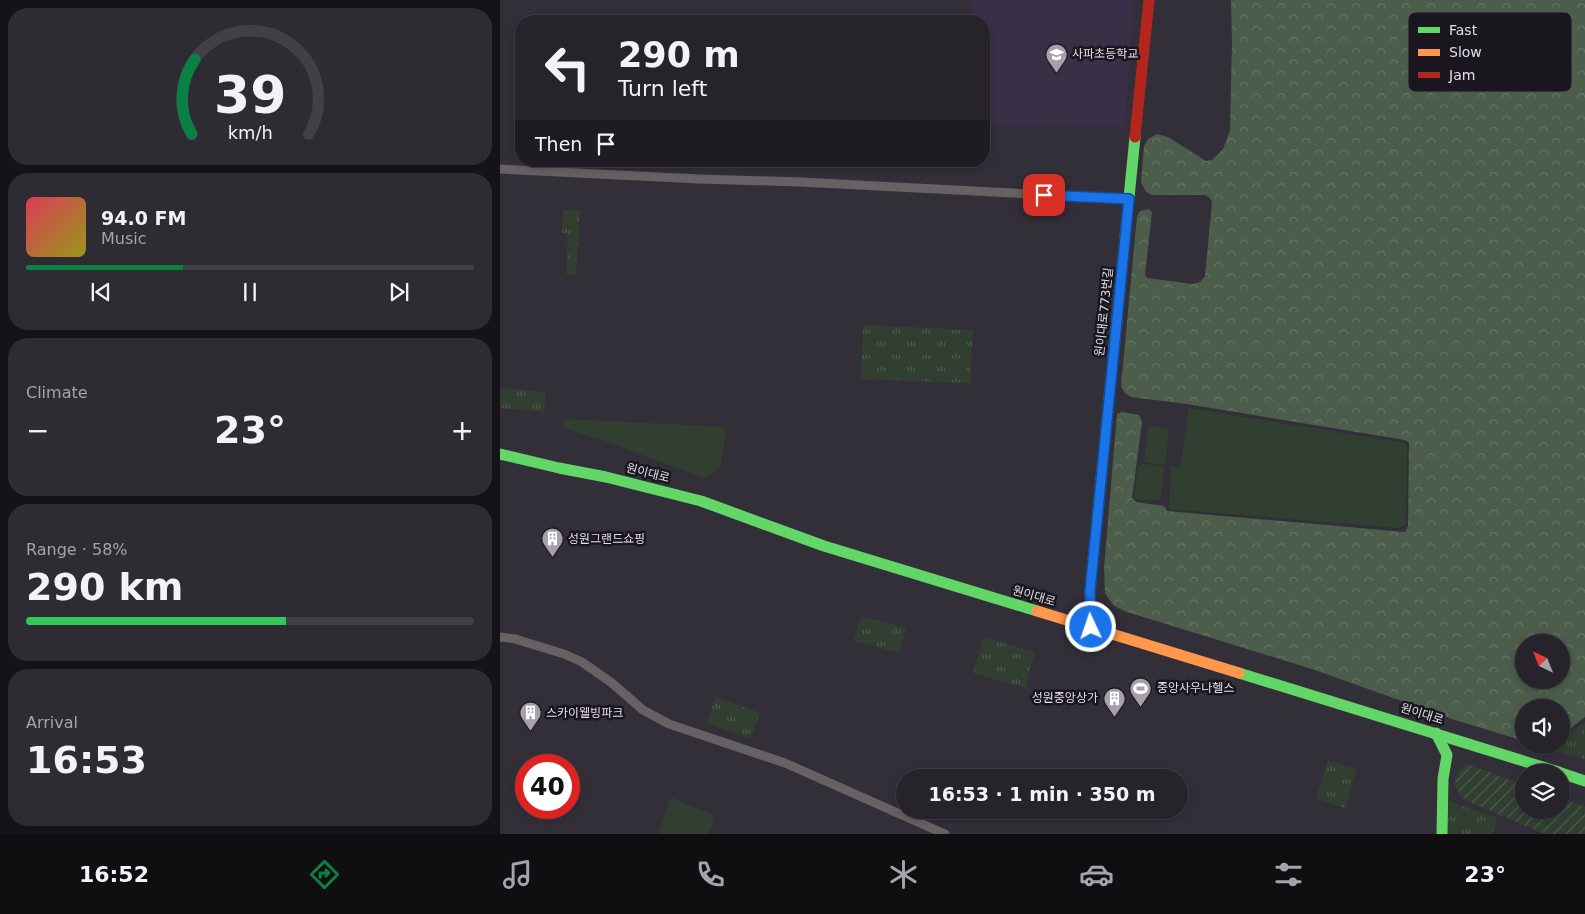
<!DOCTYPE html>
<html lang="en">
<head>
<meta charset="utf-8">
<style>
	body { margin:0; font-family:"DejaVu Sans","Noto Sans KR",sans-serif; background:#2e2b33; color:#f1f3f6; height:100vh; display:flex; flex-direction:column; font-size:19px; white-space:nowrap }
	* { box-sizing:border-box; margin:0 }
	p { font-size:16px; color:#a4a4a9 }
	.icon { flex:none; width:28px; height:28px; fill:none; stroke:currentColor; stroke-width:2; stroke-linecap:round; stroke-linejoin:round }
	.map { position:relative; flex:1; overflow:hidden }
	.side { display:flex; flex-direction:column; gap:8px; padding:8px; background:#151318; width:500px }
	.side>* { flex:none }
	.banner { position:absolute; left:15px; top:15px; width:475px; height:152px; border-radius:20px; box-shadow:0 2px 8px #0003,0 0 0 1px #424047; background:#26232b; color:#f1f3f6; overflow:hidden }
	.needle { width:32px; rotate:317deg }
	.controls { position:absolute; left:1015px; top:634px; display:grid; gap:10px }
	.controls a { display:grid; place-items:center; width:55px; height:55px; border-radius:50%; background:#26232b; box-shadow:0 2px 8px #0003,0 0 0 1px #424047; font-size:25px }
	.speed { position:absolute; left:15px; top:754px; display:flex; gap:10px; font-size:25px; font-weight:700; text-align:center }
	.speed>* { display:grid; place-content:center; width:65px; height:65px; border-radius:50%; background:#26232b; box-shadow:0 2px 8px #0003,0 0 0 1px #424047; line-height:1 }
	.speed .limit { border:8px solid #d22; background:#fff; color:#111 }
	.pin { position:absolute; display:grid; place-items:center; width:42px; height:42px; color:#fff; margin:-21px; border-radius:10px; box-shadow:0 2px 8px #0006 }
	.me { position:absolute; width:55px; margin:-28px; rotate:357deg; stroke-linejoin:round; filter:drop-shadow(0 0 4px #0008) }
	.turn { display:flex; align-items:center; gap:18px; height:105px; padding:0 20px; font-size:22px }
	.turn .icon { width:65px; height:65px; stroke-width:2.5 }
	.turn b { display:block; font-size:35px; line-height:42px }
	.then { display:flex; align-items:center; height:48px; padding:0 20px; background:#0003; gap:10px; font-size:19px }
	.big { font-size:38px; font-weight:600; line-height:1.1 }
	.side .card { flex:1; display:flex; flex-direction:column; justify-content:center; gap:8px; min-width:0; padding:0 18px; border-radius:20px; background:#2e2b33 }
	.side .dial { align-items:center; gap:0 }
	.dial svg { height:130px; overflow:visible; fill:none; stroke:#424047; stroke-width:7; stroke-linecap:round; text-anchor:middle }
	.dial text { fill:#f1f3f6; stroke:none }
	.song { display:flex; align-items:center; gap:15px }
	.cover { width:60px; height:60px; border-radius:8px; background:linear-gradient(135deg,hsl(350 70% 55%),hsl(60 70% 35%)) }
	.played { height:5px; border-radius:2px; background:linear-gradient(90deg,#0b8043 35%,#424047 35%) }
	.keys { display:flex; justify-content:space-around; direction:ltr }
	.heat { display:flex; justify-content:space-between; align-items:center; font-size:28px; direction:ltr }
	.charge { height:8px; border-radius:4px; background:linear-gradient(90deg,#34c759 58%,#424047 0) }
	.trip { position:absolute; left:396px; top:769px; width:292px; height:50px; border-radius:25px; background:#26232b; box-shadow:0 2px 8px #0003,0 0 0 1px #424047; font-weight:600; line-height:50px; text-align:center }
	.dock { display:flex; height:80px; justify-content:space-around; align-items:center; background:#0f0e11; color:#a4a4a9 }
	.dock .icon { width:35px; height:35px }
	.dock .current { color:#0b8043 }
	.dock b { font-size:22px; color:#f1f3f6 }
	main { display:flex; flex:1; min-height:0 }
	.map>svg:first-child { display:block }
</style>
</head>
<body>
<main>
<section class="side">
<div class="card dial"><svg viewBox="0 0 100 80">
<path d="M14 69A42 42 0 1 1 86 69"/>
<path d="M14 69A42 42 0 0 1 16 23" stroke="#0b8043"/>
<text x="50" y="56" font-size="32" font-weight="700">39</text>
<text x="50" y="72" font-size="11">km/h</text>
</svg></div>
<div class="card">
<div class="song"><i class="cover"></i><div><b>94.0 FM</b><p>Music</p></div></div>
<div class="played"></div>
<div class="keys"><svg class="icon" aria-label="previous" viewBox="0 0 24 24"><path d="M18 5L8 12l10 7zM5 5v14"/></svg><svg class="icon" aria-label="pause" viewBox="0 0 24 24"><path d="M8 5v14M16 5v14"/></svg><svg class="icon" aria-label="next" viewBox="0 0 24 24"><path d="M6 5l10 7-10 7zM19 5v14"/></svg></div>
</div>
<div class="card"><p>Climate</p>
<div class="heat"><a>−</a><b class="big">23°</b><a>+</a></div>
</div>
<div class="card"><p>Range · 58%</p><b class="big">290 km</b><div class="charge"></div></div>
<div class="card"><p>Arrival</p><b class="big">16:53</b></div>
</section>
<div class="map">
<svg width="1085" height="834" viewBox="0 0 1085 834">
	<defs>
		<pattern id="forest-crowns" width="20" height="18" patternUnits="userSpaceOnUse" patternTransform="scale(1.25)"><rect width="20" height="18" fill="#4c5d4c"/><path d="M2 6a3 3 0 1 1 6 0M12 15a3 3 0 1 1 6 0" fill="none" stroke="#667466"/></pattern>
		<pattern id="park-tufts" width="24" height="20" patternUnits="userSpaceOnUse" patternTransform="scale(1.25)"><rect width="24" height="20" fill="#303f30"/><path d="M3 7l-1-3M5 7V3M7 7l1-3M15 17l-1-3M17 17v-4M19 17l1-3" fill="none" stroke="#4e5a4e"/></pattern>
		<pattern id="garden-furrows" width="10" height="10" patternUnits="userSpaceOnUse" patternTransform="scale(1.25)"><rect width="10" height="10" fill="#303f30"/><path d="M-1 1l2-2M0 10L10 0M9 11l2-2" fill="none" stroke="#4e5a4e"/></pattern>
	</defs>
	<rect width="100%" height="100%" fill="#332f39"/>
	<path fill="#383046" d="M471,0H634L625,127L484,125V21H470Z"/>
	<g fill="#303f30">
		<path d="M689,408L905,443L907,447L906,524L898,528L669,509L671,466L680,467Z"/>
		<path d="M67,419L224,427L226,430L220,467L211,475L204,478L100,439L63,428L62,424Z"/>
		<path d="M648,426L669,429L665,465L644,462Z"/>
		<path d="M644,464L664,467L661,498L659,500L635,499L634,497L638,466Z"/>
		<path d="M172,798L211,814L215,817L209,834H158L169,800Z"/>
	</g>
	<path fill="url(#forest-crowns)" fill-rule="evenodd" d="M731,0H1085V717L1061,736V708H1024V741L955,720L815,670L624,611L613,605L605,593L604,568L617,414L622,412L639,415L642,422L632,498L636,502L664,506L667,511L905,532L908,526L909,443L905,440L687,404L631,397L625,393L621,386L637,216L640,211L649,209L652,212L645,275L647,278L693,284L700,282L705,276L712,202L709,197L705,195H652L646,192L641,182L644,146L648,139L657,134L668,137L706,161L712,160L723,149L730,131L732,41ZM1024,642H1061V680H1024Z"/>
	<g fill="url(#park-tufts)">
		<path d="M63,210H80L76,275L66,274L68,233H62Z"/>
		<path d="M363,325L473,330L470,383L361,379Z"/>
		<path d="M0,388L46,392L44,412L0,408Z"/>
		<path d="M361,616L406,628L399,653L354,641Z"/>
		<path d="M484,637L535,652L525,688L473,673Z"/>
		<path d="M216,697L260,713L251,739L206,723Z"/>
		<path d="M1085,722V759L1053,751L1052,746L1061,745V739Z"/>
		<path d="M828,760L857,769L845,808L816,799Z"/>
		<path d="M948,801L995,817L997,821L992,834H944Z"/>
	</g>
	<path fill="url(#garden-furrows)" d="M967,764L1024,785V810H1061V798L1085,807V834H1045L965,800C953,788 950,774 967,764Z"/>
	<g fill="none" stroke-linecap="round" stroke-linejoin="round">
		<g stroke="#666264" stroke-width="9">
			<path d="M0,169L199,179L300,182L629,199"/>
			<path d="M0,637L15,639L64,654L82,662L112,683L143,710L169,724L285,763L445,834"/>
		</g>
		<g stroke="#63d668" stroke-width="11">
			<path d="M0,454L59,468L106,477L201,501L324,546L537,611"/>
			<path d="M591,627L590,591L635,137"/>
			<path d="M739,673L1059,772"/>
			<path d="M936,733L947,755L943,779L942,834"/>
			<path d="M1061,773L1085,781"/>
		</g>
		<path stroke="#ff974d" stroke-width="11" d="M537,611L739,673"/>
		<path stroke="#b3261e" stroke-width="11" d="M635,137L649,0"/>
	</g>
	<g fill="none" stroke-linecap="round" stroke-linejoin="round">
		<defs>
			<path id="route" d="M544,195L629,199L590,591L591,627"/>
		</defs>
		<use href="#route" stroke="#114b97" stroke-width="12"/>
		<use href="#route" stroke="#1a73e8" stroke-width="9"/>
	</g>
	<defs>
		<symbol id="school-pin" viewBox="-11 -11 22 30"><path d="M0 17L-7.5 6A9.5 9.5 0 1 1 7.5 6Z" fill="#a5a0ab" stroke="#19161e"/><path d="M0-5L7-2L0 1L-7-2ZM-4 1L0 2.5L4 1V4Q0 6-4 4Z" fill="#fff"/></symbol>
		<symbol id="building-pin" viewBox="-11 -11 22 30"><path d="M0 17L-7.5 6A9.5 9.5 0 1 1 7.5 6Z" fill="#a5a0ab" stroke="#19161e"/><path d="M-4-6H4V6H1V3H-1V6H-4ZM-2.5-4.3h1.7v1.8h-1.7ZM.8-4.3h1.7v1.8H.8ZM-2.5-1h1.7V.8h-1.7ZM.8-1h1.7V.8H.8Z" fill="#fff"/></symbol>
		<symbol id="stadium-pin" viewBox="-11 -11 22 30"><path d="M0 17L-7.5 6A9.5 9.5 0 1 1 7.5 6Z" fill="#a5a0ab" stroke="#19161e"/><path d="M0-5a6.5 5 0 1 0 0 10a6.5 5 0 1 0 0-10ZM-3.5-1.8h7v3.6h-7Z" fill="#fff"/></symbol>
	</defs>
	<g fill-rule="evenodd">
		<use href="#school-pin" x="544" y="42" width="25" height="34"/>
		<use href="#building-pin" x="40" y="526" width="25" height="34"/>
		<use href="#stadium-pin" x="628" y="676" width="25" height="34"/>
		<use href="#building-pin" x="602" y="686" width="25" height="34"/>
		<use href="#building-pin" x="18" y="700" width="25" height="34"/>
	</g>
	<g text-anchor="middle" stroke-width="5" stroke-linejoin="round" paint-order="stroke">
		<g font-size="12" fill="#e2dde9" stroke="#19161e" text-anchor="start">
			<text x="572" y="58">사파초등학교</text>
			<text x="68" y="543">성원그랜드쇼핑</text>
			<text x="657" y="692">중앙사우나헬스</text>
			<text x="598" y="702" text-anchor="end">성원중앙상가</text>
			<text x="46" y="717">스카이웰빙파크</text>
		</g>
		<g font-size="12" fill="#e2dde9" stroke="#19161e">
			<text transform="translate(604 312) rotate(-84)" y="4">원이대로773번길</text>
			<text transform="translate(148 473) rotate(14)" y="4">원이대로</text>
			<text transform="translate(534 596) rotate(16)" y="4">원이대로</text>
			<text transform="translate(922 714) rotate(17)" y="4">원이대로</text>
		</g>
	</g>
	<rect x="908" y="12" width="164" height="80" rx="8" fill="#19161e" stroke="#55525b" stroke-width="1"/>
	<rect x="918" y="27" width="22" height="6" fill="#63d668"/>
	<rect x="918" y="49" width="22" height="7" fill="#ff974d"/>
	<rect x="918" y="72" width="22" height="6" fill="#b3261e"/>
	<g font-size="14" fill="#e2dde9">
		<text x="949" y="35">Fast</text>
		<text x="949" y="57">Slow</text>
		<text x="949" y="80">Jam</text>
	</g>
</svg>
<div class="controls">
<a><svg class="needle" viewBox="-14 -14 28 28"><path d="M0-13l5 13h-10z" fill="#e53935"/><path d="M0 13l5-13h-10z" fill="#a4a4a9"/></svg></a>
<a><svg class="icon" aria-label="sound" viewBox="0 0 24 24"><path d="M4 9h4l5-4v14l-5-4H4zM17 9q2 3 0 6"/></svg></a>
<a><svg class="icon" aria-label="layers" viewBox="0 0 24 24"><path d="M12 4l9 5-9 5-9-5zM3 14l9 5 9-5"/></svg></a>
</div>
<div class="speed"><div class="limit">40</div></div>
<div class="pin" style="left:544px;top:195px;background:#d93025"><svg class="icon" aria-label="arrive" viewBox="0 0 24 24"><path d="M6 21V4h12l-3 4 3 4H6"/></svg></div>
<svg class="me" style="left:591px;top:627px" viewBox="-20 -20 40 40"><circle r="17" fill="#1a73e8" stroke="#fff" stroke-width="3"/><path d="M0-11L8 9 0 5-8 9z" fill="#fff"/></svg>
<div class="trip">16:53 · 1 min · 350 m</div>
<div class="banner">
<div class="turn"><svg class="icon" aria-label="left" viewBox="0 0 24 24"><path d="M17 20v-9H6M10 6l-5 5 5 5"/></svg><div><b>290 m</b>Turn left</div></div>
<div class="then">Then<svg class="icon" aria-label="arrive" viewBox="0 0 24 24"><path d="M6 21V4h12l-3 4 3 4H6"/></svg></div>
</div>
</div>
</main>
<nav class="dock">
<b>16:52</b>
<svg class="icon current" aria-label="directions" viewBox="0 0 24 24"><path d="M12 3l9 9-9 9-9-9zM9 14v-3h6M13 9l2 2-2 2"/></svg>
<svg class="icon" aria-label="music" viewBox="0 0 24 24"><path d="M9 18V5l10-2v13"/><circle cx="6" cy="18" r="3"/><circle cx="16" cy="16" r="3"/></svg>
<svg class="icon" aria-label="phone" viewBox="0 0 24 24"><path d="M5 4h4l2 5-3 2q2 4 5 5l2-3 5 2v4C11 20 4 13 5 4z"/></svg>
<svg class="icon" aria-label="climate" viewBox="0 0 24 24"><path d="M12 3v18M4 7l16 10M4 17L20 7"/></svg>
<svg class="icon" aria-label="car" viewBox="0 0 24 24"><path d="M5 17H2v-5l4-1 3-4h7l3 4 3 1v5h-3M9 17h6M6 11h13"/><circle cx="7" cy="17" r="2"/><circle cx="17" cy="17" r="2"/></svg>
<svg class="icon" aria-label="filters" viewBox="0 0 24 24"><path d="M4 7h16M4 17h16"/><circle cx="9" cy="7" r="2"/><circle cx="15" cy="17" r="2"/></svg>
<b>23°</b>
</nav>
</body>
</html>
